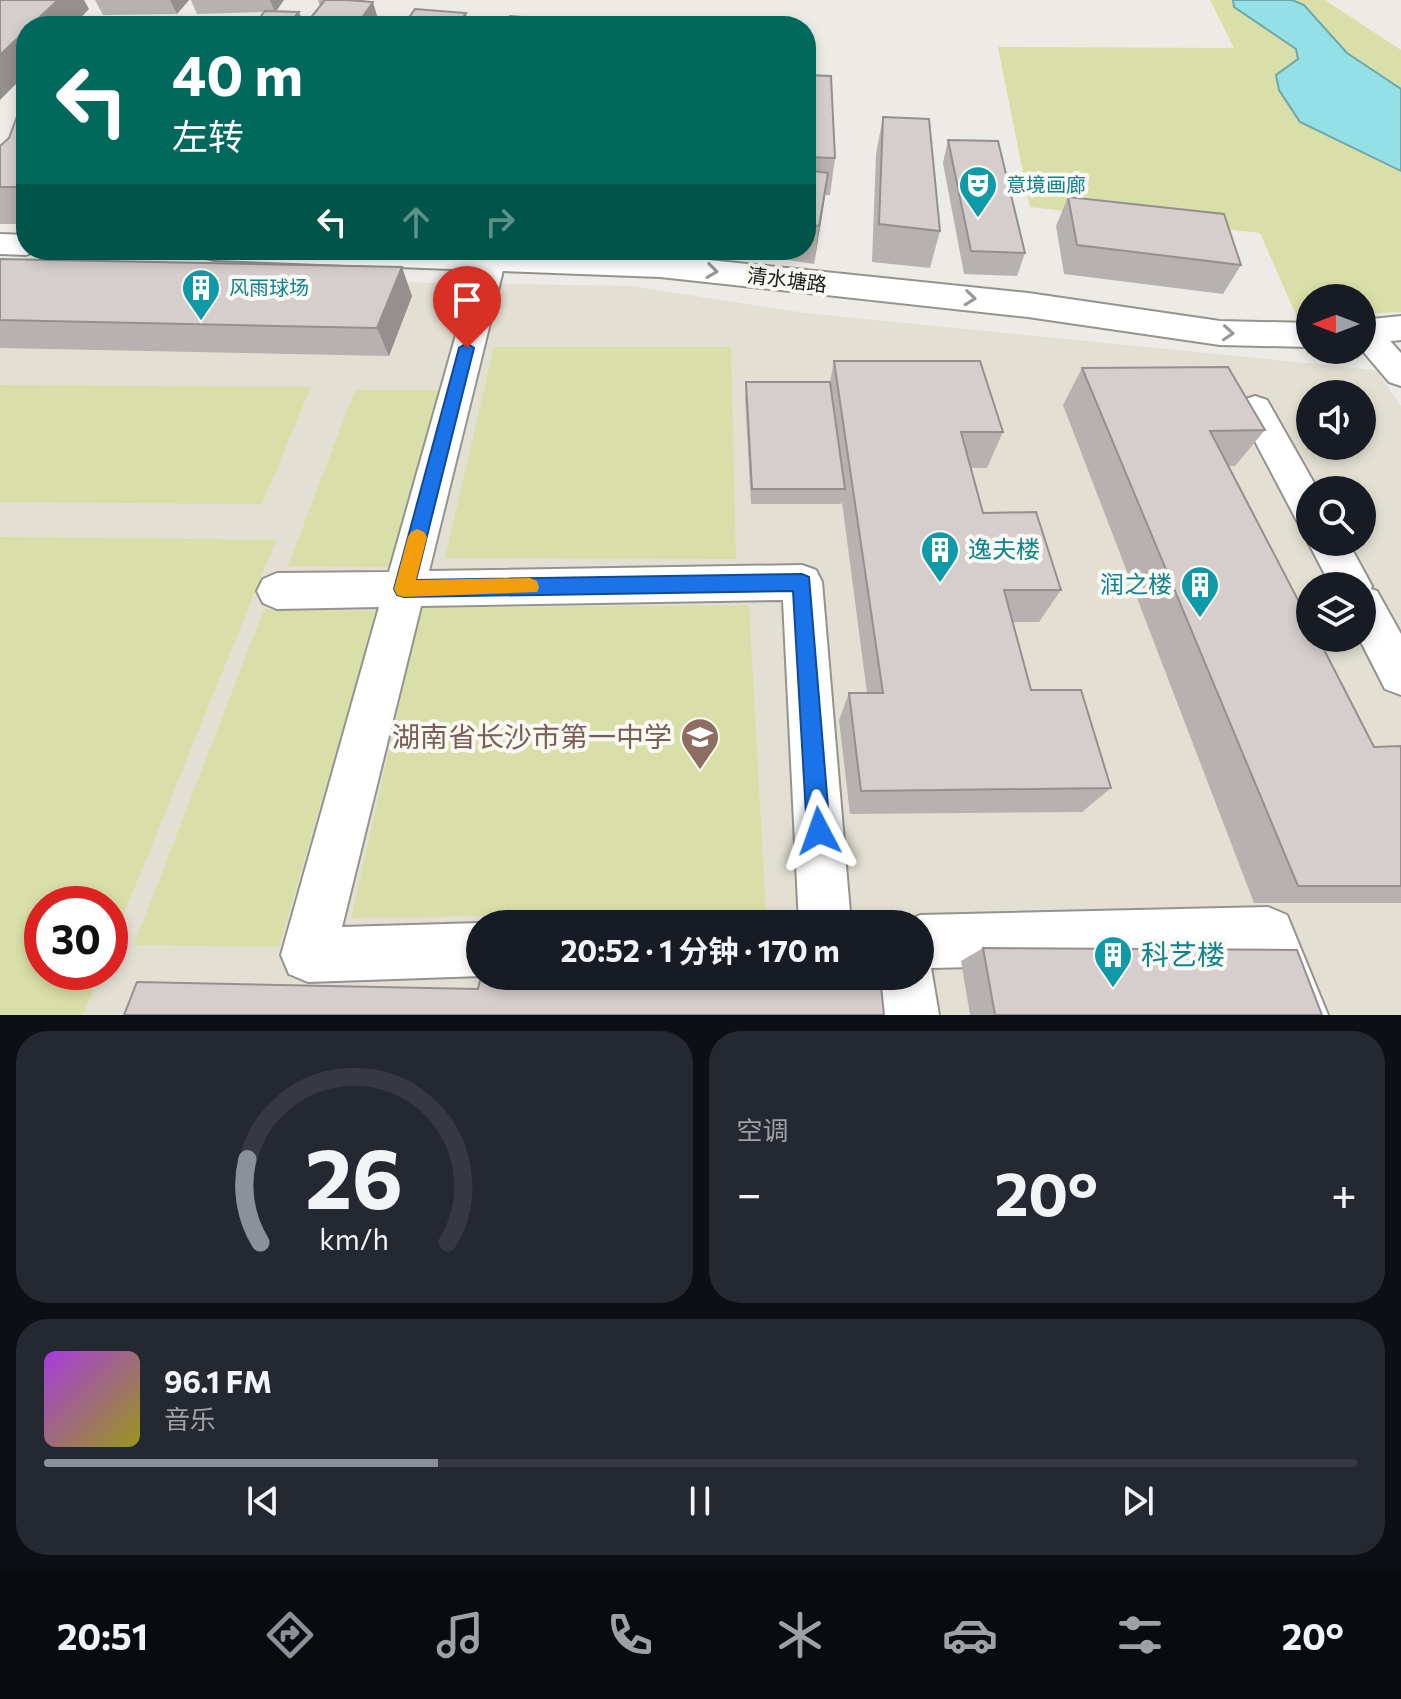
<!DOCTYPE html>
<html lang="zh">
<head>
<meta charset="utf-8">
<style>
	body { margin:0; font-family:Commissioner,"Noto Sans SC",sans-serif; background:#242831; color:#f1f3f6; height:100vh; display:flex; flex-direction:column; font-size:30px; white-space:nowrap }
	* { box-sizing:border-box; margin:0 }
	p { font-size:26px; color:#9ea1a6 }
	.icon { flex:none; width:44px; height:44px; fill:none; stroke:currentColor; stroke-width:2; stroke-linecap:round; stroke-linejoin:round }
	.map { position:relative; height:1015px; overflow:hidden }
	.panel { display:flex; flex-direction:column; gap:16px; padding:16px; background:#0d0f14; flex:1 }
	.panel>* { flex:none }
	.top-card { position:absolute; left:16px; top:16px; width:800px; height:244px; border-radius:32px; box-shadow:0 4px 12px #0003; background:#00695c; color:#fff; overflow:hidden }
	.needle { width:52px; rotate:270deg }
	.fabs { position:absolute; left:1296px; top:284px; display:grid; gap:16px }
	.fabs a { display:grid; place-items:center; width:80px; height:80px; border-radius:50%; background:#171b24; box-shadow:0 4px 12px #0003; font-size:40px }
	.speed { position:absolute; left:24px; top:886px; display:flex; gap:16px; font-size:40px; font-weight:700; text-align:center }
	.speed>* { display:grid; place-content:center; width:104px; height:104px; border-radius:50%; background:#171b24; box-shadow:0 4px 12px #0003; line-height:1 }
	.speed .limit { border:12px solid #d22; background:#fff; color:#111 }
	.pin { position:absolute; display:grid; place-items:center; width:68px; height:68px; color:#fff; margin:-82px -34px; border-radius:50% 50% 50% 0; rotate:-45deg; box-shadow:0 0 8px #0007 }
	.pin .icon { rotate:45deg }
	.me { position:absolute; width:88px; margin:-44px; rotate:356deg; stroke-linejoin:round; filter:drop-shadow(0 0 6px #0008) }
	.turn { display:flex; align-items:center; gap:28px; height:168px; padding:0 24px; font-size:36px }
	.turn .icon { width:104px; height:104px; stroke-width:2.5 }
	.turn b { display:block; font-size:56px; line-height:68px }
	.lanes { display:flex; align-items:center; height:76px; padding:0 24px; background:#0003; justify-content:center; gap:40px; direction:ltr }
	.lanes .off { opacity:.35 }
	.big { font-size:60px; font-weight:700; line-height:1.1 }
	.panel .widget { flex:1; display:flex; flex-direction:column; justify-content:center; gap:12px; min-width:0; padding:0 28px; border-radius:32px; background:#242831 }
	.panel .dial { align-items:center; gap:0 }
	.dial svg { height:208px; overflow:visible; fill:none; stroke:#363941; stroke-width:7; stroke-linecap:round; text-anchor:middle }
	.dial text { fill:#f1f3f6; stroke:none }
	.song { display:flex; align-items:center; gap:24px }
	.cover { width:96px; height:96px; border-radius:12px; background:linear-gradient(135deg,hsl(280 70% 55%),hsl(60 70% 35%)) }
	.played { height:8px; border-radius:4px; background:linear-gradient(90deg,#8c9099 30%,#363941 30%) }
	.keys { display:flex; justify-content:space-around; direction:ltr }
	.heat { display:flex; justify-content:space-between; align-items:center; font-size:44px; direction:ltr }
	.panel .tiles { flex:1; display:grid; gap:16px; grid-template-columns:1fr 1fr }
	.widget:last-child { grid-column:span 2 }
	.trip { position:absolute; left:466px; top:910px; width:468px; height:80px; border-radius:40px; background:#171b24; box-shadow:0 4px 12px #0003; font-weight:700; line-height:80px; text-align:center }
	.menu { display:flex; height:128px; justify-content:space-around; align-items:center; background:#090b0e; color:#9ea1a6 }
	.menu .icon { width:56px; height:56px }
	.menu .current { color:#8c9099 }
	.menu b { font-size:36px; color:#f1f3f6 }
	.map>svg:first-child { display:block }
</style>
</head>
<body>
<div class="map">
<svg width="1401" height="1015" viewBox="0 0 1401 1015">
	<rect width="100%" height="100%" fill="#ecebe5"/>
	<path fill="#e3e0d3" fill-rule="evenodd" d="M0,276L631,286L805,313L1376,370L1401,406V1015H0ZM1310,394H1362V446H1310ZM1310,490H1362V542H1310ZM1310,586H1362V638H1310ZM42,904H110V972H42ZM480,924H920V976H480Z"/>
	<g fill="#d8dfa8">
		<path d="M1210,0H1325L1401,50V312L1362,314V298H1310V317H1297L1260,233L1030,207L998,47L1234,48Z"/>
		<path d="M494,347H731L736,559L445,558Z"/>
		<path d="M0,385L311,387L262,504L0,502Z"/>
		<path d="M355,390H440L390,567L288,566Z"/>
		<path d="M0,537L276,540L110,948V904H42V972H100L83,1015H0Z"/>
		<path d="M749,605L766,912L351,918L421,608Z"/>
		<path d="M264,609L377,611L279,947L134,945Z"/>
	</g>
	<path fill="#93e1e7" stroke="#6fa6aa" stroke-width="2" d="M1233,0H1292L1304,5L1347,53L1401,89V171L1300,122L1279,90L1276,75L1298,59L1296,49L1234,7Z"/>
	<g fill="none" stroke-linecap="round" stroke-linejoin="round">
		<defs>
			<g id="minor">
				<path d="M480,250H508L429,571L802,565L816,570L822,582L851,924H799L783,600L421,606L342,927L480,923L482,976L308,982L289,974L281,955L379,607L277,609L263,603L257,591L263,579L277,573L389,572Z"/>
				<path d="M1362,322L1375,324L1401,353V386L1389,382L1362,350Z"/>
				<path d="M1255,396L1267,400L1318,490H1310V525L1297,521L1238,409L1243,400Z"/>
				<path d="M1310,539V542H1348L1372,586L1371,589L1377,591L1401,634V695L1385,689L1359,638H1362V586H1331L1308,542Z"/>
				<path d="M1268,907L1287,915L1328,1015H1272L1252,961L931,968L939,1015H883L880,976H920V924H901L920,915Z"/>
			</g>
			<g id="tertiary">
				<path d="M0,234L26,235V250H39L26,255L0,254Z"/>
				<path d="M197,250H504L660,255L1028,293L1220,321L1310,323V347L1220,345L1028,317L660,277L214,260L202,257Z"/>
				<path d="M1401,316V340L1362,344V320Z"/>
			</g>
		</defs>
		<use href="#minor" stroke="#94938e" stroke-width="4"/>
		<use href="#tertiary" stroke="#94938e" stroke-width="4"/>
		<use href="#minor" fill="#fff" fill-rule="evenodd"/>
		<use href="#tertiary" fill="#fff" fill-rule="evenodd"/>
	</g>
	<g fill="#b7b1af">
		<path d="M95,0H189L177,14L103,15Z"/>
		<path d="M191,0H284L276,12L304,26L320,6L318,0H365L364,1L380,26H253L264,12L197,14Z"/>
		<path d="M806,75L835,158L830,195H825L814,264L762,256L763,250H806Z"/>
		<path d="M26,92V224H0V146L9,138Z"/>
		<path d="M883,117L940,231L930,268L872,262L876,154Z"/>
		<path d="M948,140L1025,253L1017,276L964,274L943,163Z"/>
		<path d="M1068,197L1241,265L1223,294L1064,274L1056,226Z"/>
		<path d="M686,250H724V251Z"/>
		<path d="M0,259L412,296L389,356L0,348Z"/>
		<path d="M834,361L1003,432L987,468H971L983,513L1061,590L1039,622H1013L1031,690L1111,788L1082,812L850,814L839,720L849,693H867L842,502L841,504H751L745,398L746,382H830Z"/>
		<path d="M1082,368L1265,430L1235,466H1229L1374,747L1401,746V903H1254L1063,405Z"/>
		<path d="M983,948L1322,1015H970L961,961Z"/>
	</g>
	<g fill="#95908f">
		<path d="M58,0H84L89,9L73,26H30Z"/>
		<path d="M170,0H189L177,14Z"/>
		<path d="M270,0H284L275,12Z"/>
		<path d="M373,2L380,26H356Z"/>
		<path d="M299,12L304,26H287Z"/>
		<path d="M466,13L468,26H457Z"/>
		<path d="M26,30V74L0,100V55Z"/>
		<path d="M828,173L823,210L814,264L819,226Z"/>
		<path d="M402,267L412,296L389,356L377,328Z"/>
	</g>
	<g fill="#d5cecc" stroke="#95908f" stroke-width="2">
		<path d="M0,0H58L30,26H26V30L0,55Z"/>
		<path d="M325,0H346L373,2L356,26H304Z"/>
		<path d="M415,9L466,13L457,26H403Z"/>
		<path d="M265,11L299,12L287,26H253Z"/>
		<path d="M510,16L570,21L567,26H502Z"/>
		<path d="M806,75L831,76L835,158L806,157Z"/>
		<path d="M26,92V187H0V146L9,138Z"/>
		<path d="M883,117L929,119L940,231L879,224Z"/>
		<path d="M948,140L998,141L1025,253L971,251Z"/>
		<path d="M806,170L828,173L819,226L806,224Z"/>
		<path d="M1068,197L1224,214L1241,265L1077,245Z"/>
		<path d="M0,259L402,267L377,328L0,320Z"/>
		<path d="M834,361H980L1003,432H961L983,513L1036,512L1061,590H1004L1031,690H1081L1111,788L861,791L849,693H883Z"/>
		<path d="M1228,367L1265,430L1210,431L1310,623V638H1318L1374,747L1401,746V886H1298L1082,368Z"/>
		<path d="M746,382H830L845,489H752Z"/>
		<path d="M983,948L1297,950L1322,1015H995Z"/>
		<path d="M481,976H880L884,1015H124L137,982L478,989Z"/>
	</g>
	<defs><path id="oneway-chevron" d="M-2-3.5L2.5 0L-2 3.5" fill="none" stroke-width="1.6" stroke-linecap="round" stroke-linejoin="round" transform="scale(2)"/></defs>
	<g stroke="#999998">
		<use href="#oneway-chevron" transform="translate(712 271) rotate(7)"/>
		<use href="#oneway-chevron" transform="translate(970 298) rotate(6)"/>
		<use href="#oneway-chevron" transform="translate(1228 333) rotate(4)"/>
	</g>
	<path fill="#1a73e8" stroke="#114b97" stroke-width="2" d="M467,343L474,348L416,580L802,574L809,577L830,831L827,839L819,843L810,839L807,831L793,591L404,597L397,595L394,589L459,348Z"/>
	<path fill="#f59e0b" d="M417,529L424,532L427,537L416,580L530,578L537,581L539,587L537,592L404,597L397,595L394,589L408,537L411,532Z"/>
	<defs>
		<symbol id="theatre-pin" viewBox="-11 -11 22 30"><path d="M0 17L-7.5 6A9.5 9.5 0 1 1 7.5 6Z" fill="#0f9aa8" stroke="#f9f8f3"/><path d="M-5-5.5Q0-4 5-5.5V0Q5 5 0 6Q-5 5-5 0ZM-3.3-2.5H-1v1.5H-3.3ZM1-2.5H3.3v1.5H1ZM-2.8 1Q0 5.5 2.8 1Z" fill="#fff"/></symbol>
		<symbol id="building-pin" viewBox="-11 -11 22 30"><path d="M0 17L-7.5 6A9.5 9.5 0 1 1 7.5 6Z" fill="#0f9aa8" stroke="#f9f8f3"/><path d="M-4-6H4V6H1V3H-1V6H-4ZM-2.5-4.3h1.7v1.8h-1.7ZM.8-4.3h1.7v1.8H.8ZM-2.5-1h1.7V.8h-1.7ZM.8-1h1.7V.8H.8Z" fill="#fff"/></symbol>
		<symbol id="school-pin" viewBox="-11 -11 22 30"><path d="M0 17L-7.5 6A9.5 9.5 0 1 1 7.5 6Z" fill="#8d6e63" stroke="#f9f8f3"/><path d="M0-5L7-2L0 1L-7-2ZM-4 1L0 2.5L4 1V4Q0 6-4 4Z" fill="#fff"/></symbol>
	</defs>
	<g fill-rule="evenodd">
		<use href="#theatre-pin" x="956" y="163" width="44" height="60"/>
		<use href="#building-pin" x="179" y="266" width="44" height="60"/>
		<use href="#building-pin" x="918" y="528" width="44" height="60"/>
		<use href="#building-pin" x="1178" y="563" width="44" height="60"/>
		<use href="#school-pin" x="678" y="715" width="44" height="60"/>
		<use href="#building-pin" x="1091" y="933" width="44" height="60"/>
	</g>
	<g text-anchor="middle" stroke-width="8" stroke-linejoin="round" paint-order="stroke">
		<g font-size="20" fill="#0d838f" stroke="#f9f8f3" text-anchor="start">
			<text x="1006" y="192">意境画廊</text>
			<text x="229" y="295">风雨球场</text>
		</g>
		<g font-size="20" fill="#1c1c1a" stroke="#f9f8f3">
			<text transform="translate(787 280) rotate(7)" y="7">清水塘路</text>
		</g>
		<g font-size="24" fill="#0d838f" stroke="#f9f8f3" text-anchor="start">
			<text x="968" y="558">逸夫楼</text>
			<text x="1172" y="593" text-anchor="end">润之楼</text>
		</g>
		<g font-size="28" fill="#785e54" stroke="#f9f8f3" text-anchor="end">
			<text x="672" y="747">湖南省长沙市第一中学</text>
		</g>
		<g font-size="28" fill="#0d838f" stroke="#f9f8f3" text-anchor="start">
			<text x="1141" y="965">科艺楼</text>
		</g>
	</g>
</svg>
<div class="fabs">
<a><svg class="needle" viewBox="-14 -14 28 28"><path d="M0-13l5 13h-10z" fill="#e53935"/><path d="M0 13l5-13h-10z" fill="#9ea1a6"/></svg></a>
<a><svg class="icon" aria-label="sound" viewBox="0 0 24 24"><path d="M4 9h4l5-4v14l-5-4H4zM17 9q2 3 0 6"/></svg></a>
<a><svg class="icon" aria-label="search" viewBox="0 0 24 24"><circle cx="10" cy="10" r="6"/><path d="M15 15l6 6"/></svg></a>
<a><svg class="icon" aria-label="layers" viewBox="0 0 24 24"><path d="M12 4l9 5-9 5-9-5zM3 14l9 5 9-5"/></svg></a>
</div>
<div class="speed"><div class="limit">30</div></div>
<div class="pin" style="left:467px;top:348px;background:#d93025"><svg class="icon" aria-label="arrive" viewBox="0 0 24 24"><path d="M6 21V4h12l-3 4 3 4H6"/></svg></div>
<svg class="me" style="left:819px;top:831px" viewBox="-20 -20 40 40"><path d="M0-17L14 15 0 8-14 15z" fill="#1a73e8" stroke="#fff" stroke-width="4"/></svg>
<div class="trip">20:52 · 1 分钟 · 170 m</div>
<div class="top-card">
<div class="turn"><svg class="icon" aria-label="left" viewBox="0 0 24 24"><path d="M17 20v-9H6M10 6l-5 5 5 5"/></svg><div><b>40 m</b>左转</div></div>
<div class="lanes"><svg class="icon" aria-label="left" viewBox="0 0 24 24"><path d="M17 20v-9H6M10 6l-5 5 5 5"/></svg><svg class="icon off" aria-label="ahead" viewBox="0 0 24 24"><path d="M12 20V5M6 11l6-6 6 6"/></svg><svg class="icon off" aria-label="right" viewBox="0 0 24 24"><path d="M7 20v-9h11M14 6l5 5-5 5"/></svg></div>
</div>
</div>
<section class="panel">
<div class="tiles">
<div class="widget dial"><svg viewBox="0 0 100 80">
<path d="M14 69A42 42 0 1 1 86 69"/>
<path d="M14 69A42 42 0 0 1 9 37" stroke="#8c9099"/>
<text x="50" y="56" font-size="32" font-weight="700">26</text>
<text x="50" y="72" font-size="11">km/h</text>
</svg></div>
<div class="widget"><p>空调</p>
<div class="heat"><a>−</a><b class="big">20°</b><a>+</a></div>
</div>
<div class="widget">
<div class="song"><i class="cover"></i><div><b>96.1 FM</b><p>音乐</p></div></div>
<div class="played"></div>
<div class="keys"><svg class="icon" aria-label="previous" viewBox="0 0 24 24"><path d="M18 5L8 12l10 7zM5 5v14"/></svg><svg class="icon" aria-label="pause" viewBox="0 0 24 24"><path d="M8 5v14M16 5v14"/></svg><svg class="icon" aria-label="next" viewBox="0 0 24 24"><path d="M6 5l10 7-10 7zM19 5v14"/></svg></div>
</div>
</div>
</section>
<nav class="menu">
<b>20:51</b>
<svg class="icon current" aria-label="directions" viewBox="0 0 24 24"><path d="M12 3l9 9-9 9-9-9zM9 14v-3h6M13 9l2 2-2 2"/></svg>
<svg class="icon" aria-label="music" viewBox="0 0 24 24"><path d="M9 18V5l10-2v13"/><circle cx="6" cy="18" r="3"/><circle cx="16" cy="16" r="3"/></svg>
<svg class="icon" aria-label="phone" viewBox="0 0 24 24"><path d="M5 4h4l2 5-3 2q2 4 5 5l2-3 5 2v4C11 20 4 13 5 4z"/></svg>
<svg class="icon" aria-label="climate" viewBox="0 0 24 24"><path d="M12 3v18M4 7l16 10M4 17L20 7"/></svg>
<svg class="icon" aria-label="car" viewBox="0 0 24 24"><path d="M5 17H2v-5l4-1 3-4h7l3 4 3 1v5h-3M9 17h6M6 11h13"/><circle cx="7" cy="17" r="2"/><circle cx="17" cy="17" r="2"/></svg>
<svg class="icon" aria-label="filters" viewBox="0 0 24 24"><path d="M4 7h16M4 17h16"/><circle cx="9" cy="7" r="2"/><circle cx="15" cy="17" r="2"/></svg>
<b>20°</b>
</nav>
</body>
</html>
